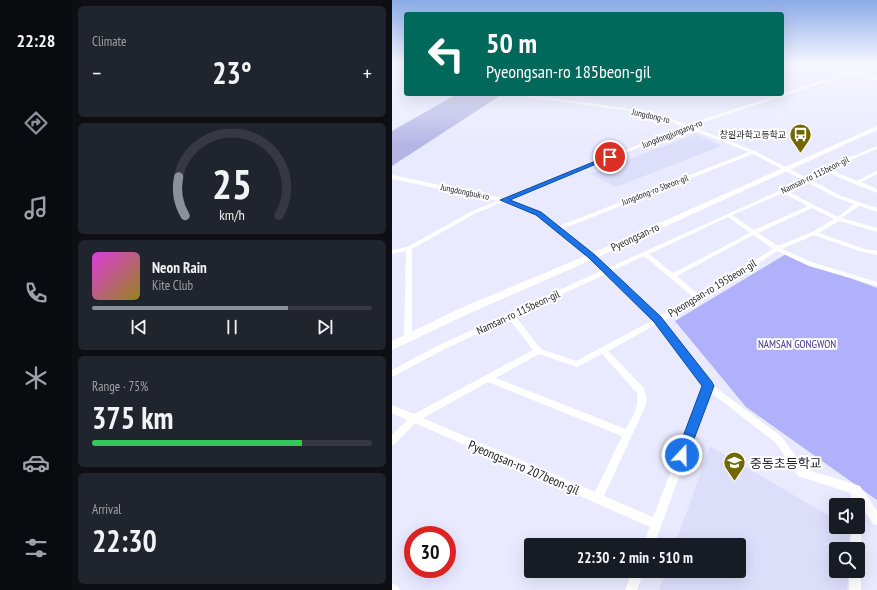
<!DOCTYPE html>
<html lang="en">
<head>
<meta charset="utf-8">
<style>
	body { margin:0; font-family:"PT Sans Narrow","Noto Sans KR",sans-serif; background:#20242c; color:#f1f3f6; height:100vh; display:flex; flex-direction:column; font-size:15px; white-space:nowrap }
	* { box-sizing:border-box; margin:0 }
	p { font-size:13px; color:#9ea1a6 }
	.icon { flex:none; width:22px; height:22px; fill:none; stroke:currentColor; stroke-width:2; stroke-linecap:round; stroke-linejoin:round }
	.map { position:relative; flex:1; overflow:hidden }
	.side { display:flex; flex-direction:column; gap:6px; padding:6px; background:#0d0f14; width:320px }
	.side>* { flex:none }
	.banner { position:absolute; left:12px; top:12px; width:380px; height:84px; border-radius:4px; box-shadow:0 4px 16px #0002; background:#00695c; color:#fff; overflow:hidden }
	.controls { position:absolute; left:437px; top:498px; display:grid; gap:8px }
	.controls a { display:grid; place-items:center; width:36px; height:36px; border-radius:4px; background:#171b24; box-shadow:0 4px 16px #0002; font-size:20px }
	.speed { position:absolute; left:12px; top:526px; display:flex; gap:8px; font-size:20px; font-weight:700; text-align:center }
	.speed>* { display:grid; place-content:center; width:52px; height:52px; border-radius:50%; background:#171b24; box-shadow:0 4px 16px #0002; line-height:1 }
	.speed .limit { border:6px solid #d22; background:#fff; color:#111 }
	.pin { position:absolute; display:grid; place-items:center; width:34px; height:34px; color:#fff; margin:-17px; border:2px solid #fff; border-radius:50%; box-shadow:0 1px 4px #0007 }
	.me { position:absolute; width:44px; margin:-22px; rotate:21deg; stroke-linejoin:round; filter:drop-shadow(0 0 3px #0008) }
	.turn { display:flex; align-items:center; gap:14px; height:84px; padding:0 16px; font-size:18px }
	.turn .icon { width:52px; height:52px; stroke-width:2.5 }
	.turn b { display:block; font-size:28px; line-height:34px }
	.big { font-size:30px; font-weight:700; line-height:1.1 }
	.side .tile { flex:1; display:flex; flex-direction:column; justify-content:center; gap:6px; min-width:0; padding:0 14px; border-radius:6px; background:#20242c }
	.side .dial { align-items:center; gap:0 }
	.dial svg { height:104px; overflow:visible; fill:none; stroke:#363941; stroke-width:7; stroke-linecap:round; text-anchor:middle }
	.dial text { fill:#f1f3f6; stroke:none }
	.song { display:flex; align-items:center; gap:12px }
	.cover { width:48px; height:48px; border-radius:6px; background:linear-gradient(135deg,hsl(300 70% 55%),hsl(50 70% 35%)) }
	.played { height:4px; border-radius:2px; background:linear-gradient(90deg,#8c9099 70%,#363941 70%) }
	.keys { display:flex; justify-content:space-around; direction:ltr }
	.heat { display:flex; justify-content:space-between; align-items:center; font-size:22px; direction:ltr }
	.charge { height:6px; border-radius:3px; background:linear-gradient(90deg,#34c759 75%,#363941 0) }
	.trip { position:absolute; left:132px; top:538px; width:222px; height:40px; border-radius:4px; background:#171b24; box-shadow:0 4px 16px #0002; font-weight:700; line-height:40px; text-align:center }
	main { display:flex; flex:1; min-height:0 }
	.tab-bar { display:flex; flex-direction:column; width:72px; justify-content:space-around; align-items:center; background:#090b0e; color:#9ea1a6 }
	.tab-bar .icon { width:28px; height:28px }
	.tab-bar .active { color:#8c9099 }
	.tab-bar b { font-size:18px; color:#f1f3f6 }
	.map>svg:first-child { display:block }
</style>
</head>
<body>
<main>
<nav class="tab-bar">
<b>22:28</b>
<svg class="icon active" aria-label="directions" viewBox="0 0 24 24"><path d="M12 3l9 9-9 9-9-9zM9 14v-3h6M13 9l2 2-2 2"/></svg>
<svg class="icon" aria-label="music" viewBox="0 0 24 24"><path d="M9 18V5l10-2v13"/><circle cx="6" cy="18" r="3"/><circle cx="16" cy="16" r="3"/></svg>
<svg class="icon" aria-label="phone" viewBox="0 0 24 24"><path d="M5 4h4l2 5-3 2q2 4 5 5l2-3 5 2v4C11 20 4 13 5 4z"/></svg>
<svg class="icon" aria-label="climate" viewBox="0 0 24 24"><path d="M12 3v18M4 7l16 10M4 17L20 7"/></svg>
<svg class="icon" aria-label="car" viewBox="0 0 24 24"><path d="M5 17H2v-5l4-1 3-4h7l3 4 3 1v5h-3M9 17h6M6 11h13"/><circle cx="7" cy="17" r="2"/><circle cx="17" cy="17" r="2"/></svg>
<svg class="icon" aria-label="filters" viewBox="0 0 24 24"><path d="M4 7h16M4 17h16"/><circle cx="9" cy="7" r="2"/><circle cx="15" cy="17" r="2"/></svg>
</nav>
<section class="side">
<div class="tile"><p>Climate</p>
<div class="heat"><a>−</a><b class="big">23°</b><a>+</a></div>
</div>
<div class="tile dial"><svg viewBox="0 0 100 80">
<path d="M14 69A42 42 0 1 1 86 69"/>
<path d="M14 69A42 42 0 0 1 9 39" stroke="#8c9099"/>
<text x="50" y="56" font-size="32" font-weight="700">25</text>
<text x="50" y="72" font-size="11">km/h</text>
</svg></div>
<div class="tile">
<div class="song"><i class="cover"></i><div><b>Neon Rain</b><p>Kite Club</p></div></div>
<div class="played"></div>
<div class="keys"><svg class="icon" aria-label="previous" viewBox="0 0 24 24"><path d="M18 5L8 12l10 7zM5 5v14"/></svg><svg class="icon" aria-label="pause" viewBox="0 0 24 24"><path d="M8 5v14M16 5v14"/></svg><svg class="icon" aria-label="next" viewBox="0 0 24 24"><path d="M6 5l10 7-10 7zM19 5v14"/></svg></div>
</div>
<div class="tile"><p>Range · 75%</p><b class="big">375 km</b><div class="charge"></div></div>
<div class="tile"><p>Arrival</p><b class="big">22:30</b></div>
</section>
<div class="map">
<svg width="485" height="590" viewBox="0 0 485 590">
	<rect width="100%" height="100%" fill="#e9eaff"/>
	<g fill="#dddefa">
		<path d="M304,134L329,146L224,187L198,174Z"/>
		<path d="M318,446L444,520V527H455L460,530L459,549H444V571H457L455,590H267L274,571H347V545H283Z"/>
	</g>
	<path fill="#b4b5e5" d="M65,94L109,95L0,166V131Z"/>
	<path fill="#b0b0fb" d="M394,254L485,288V500L354,407L283,321Z"/>
	<g fill="none" stroke-linecap="round" stroke-linejoin="round">
		<g fill="#fff" fill-rule="evenodd">
			<path d="M468,63H472L474,67L468,71L314,121L300,127L363,151L413,177L431,168L485,146V149L437,169L465,181L485,171V174L469,182L485,189V193L462,184L433,171L417,179L449,196L485,208V212L467,206L450,218L485,228V232L447,221L427,233L470,248L485,251V255L467,251L422,235L390,249L422,263L485,282V286L417,266L385,251L309,300L271,321L319,384L390,437L413,469L468,486L485,511V525L481,524L469,506L466,509V505H459V493L406,476L384,443L318,392L262,545H250L258,527L23,423L3,444L0,445V435L15,420L0,413V405L22,414L141,350L117,319L51,350L0,377V370L45,346L211,270L198,257L165,231L163,230L162,228L145,214L111,202L84,213L20,249V337L19,339H13L12,337L14,251L0,254V250L15,247L80,211L106,201L0,179V175L111,198L292,127L275,120L238,111L116,94H126C183,102 242,105 296,125L312,119L466,69L470,67ZM296,128L357,152L167,226L149,212L116,200ZM361,154L409,179L389,190L216,268L202,255L170,229ZM413,181L445,198L462,204L446,217L395,191ZM391,193L416,206L362,230L340,215ZM420,208L442,219L420,232L386,246L366,233ZM336,217L358,233L281,273L257,254ZM361,235L381,249L307,295L285,276ZM252,256L302,298L267,316L220,271ZM214,274L261,320L184,361L149,349L123,316ZM265,324L312,387L261,517L212,496L253,407L255,400L252,388L216,351ZM147,354L185,367L210,354L245,393C248,406 240,417 234,429L104,378ZM96,382L230,436L203,492L31,418Z"/>
			<path d="M0,78L14,79V81L0,80Z"/>
			<path d="M466,522L468,523C471,531 470,547 466,553V549H457L459,527H466Z"/>
			<path d="M466,566L469,571V590H457V571H466Z"/>
			<path d="M240,571H252L245,590H233Z"/>
			<path d="M0,583L6,586L8,590H0Z"/>
		</g>
		<g fill="#fff" fill-rule="evenodd">
			<path d="M418,63C441,63 463,72 485,78V81Z"/>
			<path d="M485,126V130L204,258L78,313L0,350V341L71,307L198,254Z"/>
		</g>
	</g>
	<linearGradient id="sky" x2="0" y2="1"><stop stop-color="#8aabe8"/><stop offset="0.43" stop-color="#f5f6ff"/><stop offset="1" stop-color="#f5f6ff" stop-opacity="0"/></linearGradient>
	<rect width="485" height="146" fill="url(#sky)"/>
	<path fill="#1a73e8" stroke="#114b97" d="M216,156L221,157L118,200L149,212L203,255L269,317L320,382L322,386L296,455L295,459L290,461L286,459L284,455L310,386L262,322L197,258L144,215L108,200Z"/>
	<defs>
		<symbol id="bus-pin" viewBox="-11 -11 22 30"><path d="M0 17L-7.5 6A9.5 9.5 0 1 1 7.5 6Z" fill="#726800" stroke="#fff"/><path d="M-5-6H5V4H4V6H2V4H-2V6H-4V4H-5ZM-3.5-4V0h7V-4ZM-3.5 1.2v1.5H-2V1.2ZM2 1.2v1.5H3.5V1.2Z" fill="#fff"/></symbol>
		<symbol id="school-pin" viewBox="-11 -11 22 30"><path d="M0 17L-7.5 6A9.5 9.5 0 1 1 7.5 6Z" fill="#726800" stroke="#fff"/><path d="M0-5L7-2L0 1L-7-2ZM-4 1L0 2.5L4 1V4Q0 6-4 4Z" fill="#fff"/></symbol>
	</defs>
	<g fill-rule="evenodd">
		<use href="#bus-pin" x="396" y="122" width="25" height="34"/>
		<use href="#school-pin" x="330" y="450" width="25" height="34"/>
	</g>
	<g text-anchor="middle" stroke-width="4" stroke-linejoin="round" paint-order="stroke">
		<g font-size="9" fill="#1e1e26" stroke="#fff">
			<text transform="translate(259 116) rotate(13)" y="3">Jungdong-ro</text>
			<text transform="translate(280 134) rotate(-21)" y="3">Jungdongjungang-ro</text>
			<text transform="translate(423 175) rotate(-26)" y="3">Namsan-ro 115beon-gil</text>
			<text transform="translate(263 190) rotate(-21)" y="3">Jungdong-ro 5beon-gil</text>
			<text transform="translate(73 192) rotate(12)" y="3">Jungdongbuk-ro</text>
		</g>
		<g font-size="9" fill="#1e1e26" stroke="#fff" text-anchor="end">
			<text x="394" y="138">창원과학고등학교</text>
		</g>
		<g font-size="11" fill="#1e1e26" stroke="#fff">
			<text transform="translate(243 237) rotate(-25)" y="4">Pyeongsan-ro</text>
			<text transform="translate(320 288) rotate(-31)" y="4">Pyeongsan-ro 195beon-gil</text>
			<text transform="translate(126 312) rotate(-25)" y="4">Namsan-ro 115beon-gil</text>
		</g>
		<g font-size="11" fill="#42388d" stroke="#fff">
			<text x="405" y="348">NAMSAN GONGWON</text>
		</g>
		<g font-size="13" fill="#1e1e26" stroke="#fff" text-anchor="start">
			<text x="358" y="468">중동초등학교</text>
		</g>
		<g font-size="13" fill="#1e1e26" stroke="#fff">
			<text transform="translate(132 467) rotate(23)" y="5">Pyeongsan-ro 207beon-gil</text>
		</g>
	</g>
</svg>
<div class="controls">
<a><svg class="icon" aria-label="sound" viewBox="0 0 24 24"><path d="M4 9h4l5-4v14l-5-4H4zM17 9q2 3 0 6"/></svg></a>
<a><svg class="icon" aria-label="search" viewBox="0 0 24 24"><circle cx="10" cy="10" r="6"/><path d="M15 15l6 6"/></svg></a>
</div>
<div class="speed"><div class="limit">30</div></div>
<div class="pin" style="left:218px;top:157px;background:#d93025"><svg class="icon" aria-label="arrive" viewBox="0 0 24 24"><path d="M6 21V4h12l-3 4 3 4H6"/></svg></div>
<svg class="me" style="left:290px;top:455px" viewBox="-20 -20 40 40"><circle r="17" fill="#1a73e8" stroke="#fff" stroke-width="3"/><path d="M0-11L8 9 0 5-8 9z" fill="#fff"/></svg>
<div class="trip">22:30 · 2 min · 510 m</div>
<div class="banner">
<div class="turn"><svg class="icon" aria-label="left" viewBox="0 0 24 24"><path d="M17 20v-9H6M10 6l-5 5 5 5"/></svg><div><b>50 m</b>Pyeongsan-ro 185beon-gil</div></div>
</div>
</div>
</main>
</body>
</html>
